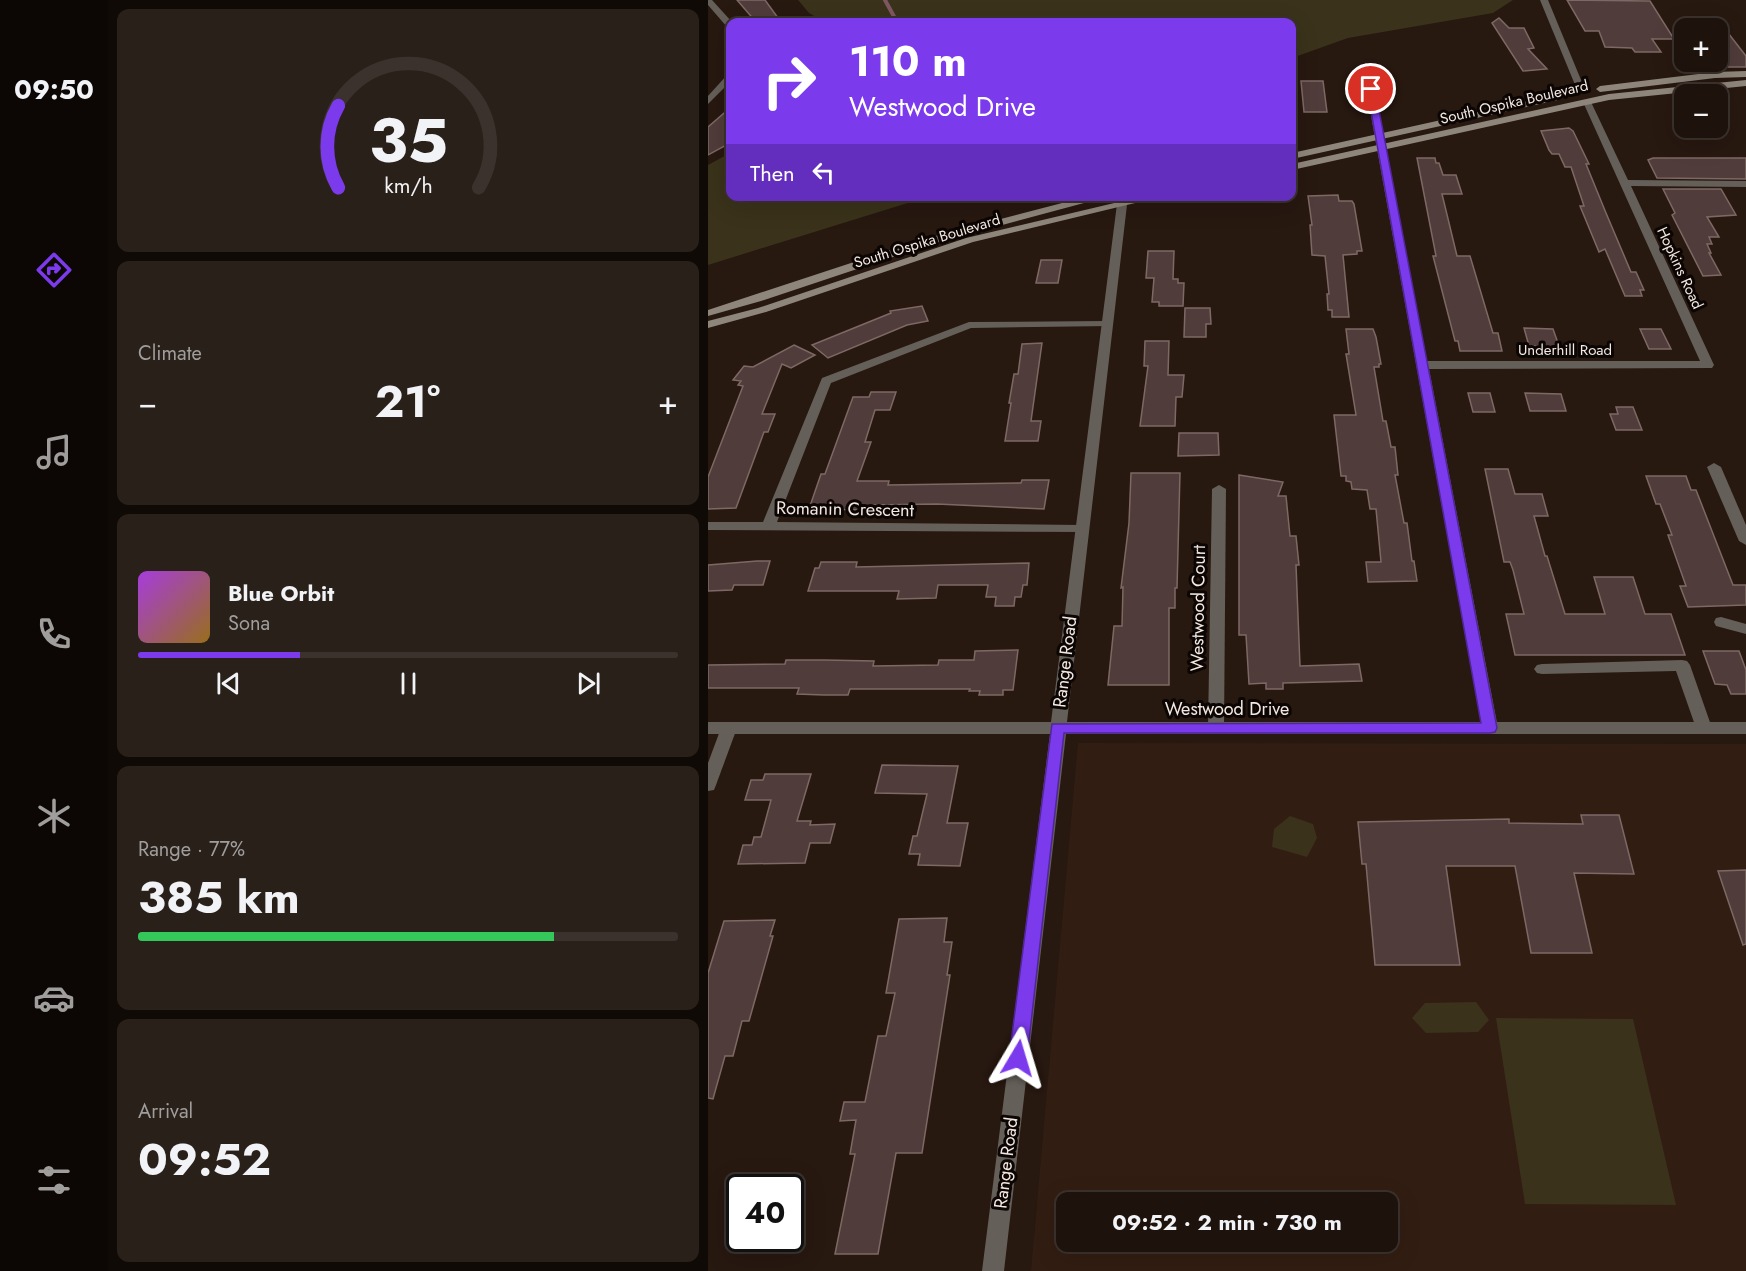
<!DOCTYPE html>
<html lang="en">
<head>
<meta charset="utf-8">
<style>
	body { margin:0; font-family:Jost,sans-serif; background:#2a201a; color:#f1f3f6; height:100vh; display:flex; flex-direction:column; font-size:22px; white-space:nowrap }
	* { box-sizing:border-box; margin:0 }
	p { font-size:20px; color:#a09e9d }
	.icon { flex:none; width:33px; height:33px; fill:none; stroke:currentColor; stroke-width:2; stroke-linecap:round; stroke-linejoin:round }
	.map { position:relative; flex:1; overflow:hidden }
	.sheet { display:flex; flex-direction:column; gap:9px; padding:9px; background:#100a07; width:600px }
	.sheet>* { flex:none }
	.top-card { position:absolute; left:18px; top:18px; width:570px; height:183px; border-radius:12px; box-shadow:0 6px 24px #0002,0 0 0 2px #3b322d; background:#7c3aed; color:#fff; overflow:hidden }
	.buttons { position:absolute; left:966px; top:18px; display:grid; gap:12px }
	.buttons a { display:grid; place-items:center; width:54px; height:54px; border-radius:12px; background:#1d120c; box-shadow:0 6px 24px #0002,0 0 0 2px #3b322d; font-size:30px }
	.speed { position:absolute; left:18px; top:1174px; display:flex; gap:12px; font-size:30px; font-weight:700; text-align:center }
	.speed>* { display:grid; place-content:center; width:78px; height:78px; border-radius:50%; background:#1d120c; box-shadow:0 6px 24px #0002,0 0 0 2px #3b322d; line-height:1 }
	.speed .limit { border:3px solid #111; border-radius:9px; background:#fff; color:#111 }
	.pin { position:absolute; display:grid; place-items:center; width:51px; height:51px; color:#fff; margin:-26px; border:3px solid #fff; border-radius:50%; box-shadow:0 2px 6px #0007 }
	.me { position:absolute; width:66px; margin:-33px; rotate:7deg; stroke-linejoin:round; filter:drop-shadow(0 0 4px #0008) }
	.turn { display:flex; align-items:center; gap:21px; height:126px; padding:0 24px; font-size:27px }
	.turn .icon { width:78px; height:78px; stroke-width:2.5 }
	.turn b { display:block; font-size:42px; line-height:51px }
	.then { display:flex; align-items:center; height:57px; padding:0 24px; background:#0003; gap:12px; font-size:22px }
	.big { font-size:45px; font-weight:700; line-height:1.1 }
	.sheet .widget { flex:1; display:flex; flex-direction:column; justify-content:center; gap:9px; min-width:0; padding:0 21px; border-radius:12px; background:#2a201a }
	.sheet .dial { align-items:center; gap:0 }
	.dial svg { height:156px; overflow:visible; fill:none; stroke:#3b322d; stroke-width:7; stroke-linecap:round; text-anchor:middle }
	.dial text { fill:#f1f3f6; stroke:none }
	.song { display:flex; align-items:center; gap:18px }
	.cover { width:72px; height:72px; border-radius:9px; background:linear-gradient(135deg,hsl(280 70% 55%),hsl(40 70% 35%)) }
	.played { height:6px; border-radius:3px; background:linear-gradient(90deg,#7c3aed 30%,#3b322d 30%) }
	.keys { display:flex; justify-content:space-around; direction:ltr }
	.heat { display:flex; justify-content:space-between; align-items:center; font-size:33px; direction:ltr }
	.charge { height:9px; border-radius:4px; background:linear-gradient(90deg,#34c759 77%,#3b322d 0) }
	.trip { position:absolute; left:348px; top:1192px; width:342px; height:60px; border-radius:12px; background:#1d120c; box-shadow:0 6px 24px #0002,0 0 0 2px #3b322d; font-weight:700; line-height:60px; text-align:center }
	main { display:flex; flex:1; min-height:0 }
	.tab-bar { display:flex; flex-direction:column; width:108px; justify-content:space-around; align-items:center; background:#0c0705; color:#a09e9d }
	.tab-bar .icon { width:42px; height:42px }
	.tab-bar .selected { color:#7c3aed }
	.tab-bar b { font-size:27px; color:#f1f3f6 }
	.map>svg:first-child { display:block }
</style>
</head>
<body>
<main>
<nav class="tab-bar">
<b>09:50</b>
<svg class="icon selected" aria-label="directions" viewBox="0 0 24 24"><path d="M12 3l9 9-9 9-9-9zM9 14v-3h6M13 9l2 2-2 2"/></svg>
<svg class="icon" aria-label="music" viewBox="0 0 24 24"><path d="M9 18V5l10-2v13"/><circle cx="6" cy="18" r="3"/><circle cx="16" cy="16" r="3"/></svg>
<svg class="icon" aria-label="phone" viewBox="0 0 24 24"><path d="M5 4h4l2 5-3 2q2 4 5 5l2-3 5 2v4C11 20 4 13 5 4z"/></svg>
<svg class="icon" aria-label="climate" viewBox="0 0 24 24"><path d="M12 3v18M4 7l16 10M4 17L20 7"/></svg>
<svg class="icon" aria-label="car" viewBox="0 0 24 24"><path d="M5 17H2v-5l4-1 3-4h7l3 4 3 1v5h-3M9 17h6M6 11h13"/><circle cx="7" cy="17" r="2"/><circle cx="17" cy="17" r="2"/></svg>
<svg class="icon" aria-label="filters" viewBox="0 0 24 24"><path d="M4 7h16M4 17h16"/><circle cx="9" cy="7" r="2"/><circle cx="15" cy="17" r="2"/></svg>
</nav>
<section class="sheet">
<div class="widget dial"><svg viewBox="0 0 100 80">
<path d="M14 69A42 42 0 1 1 86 69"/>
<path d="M14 69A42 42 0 0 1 14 27" stroke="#7c3aed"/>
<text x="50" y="56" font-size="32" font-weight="700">35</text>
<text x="50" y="72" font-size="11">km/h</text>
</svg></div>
<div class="widget"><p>Climate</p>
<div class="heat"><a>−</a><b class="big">21°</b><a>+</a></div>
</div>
<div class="widget">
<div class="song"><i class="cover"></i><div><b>Blue Orbit</b><p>Sona</p></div></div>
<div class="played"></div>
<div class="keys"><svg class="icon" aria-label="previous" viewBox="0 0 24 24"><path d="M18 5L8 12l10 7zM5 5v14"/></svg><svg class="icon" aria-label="pause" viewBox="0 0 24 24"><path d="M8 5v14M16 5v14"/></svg><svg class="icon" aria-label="next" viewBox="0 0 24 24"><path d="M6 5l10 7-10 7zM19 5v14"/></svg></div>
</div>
<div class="widget"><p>Range · 77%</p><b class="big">385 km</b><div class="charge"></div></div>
<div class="widget"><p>Arrival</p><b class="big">09:52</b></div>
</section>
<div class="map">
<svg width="1038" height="1271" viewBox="0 0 1038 1271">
	<rect width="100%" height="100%" fill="#271810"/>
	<path fill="#321d12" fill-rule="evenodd" d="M370,743L1038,744V1271H323ZM358,1203H680V1242H358Z"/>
	<g fill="#3a321a">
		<path d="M90,0H805L785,13L640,38L584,58V22H116L101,13Z"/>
		<path d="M22,153V196L219,197L0,265V165Z"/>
		<path d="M582,816L605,824L609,838L599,857L564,847L566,829Z"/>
		<path d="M768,1002L781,1020L770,1032L718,1033L704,1018L717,1003Z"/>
		<path d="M788,1018L925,1019L968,1205L817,1204Z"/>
	</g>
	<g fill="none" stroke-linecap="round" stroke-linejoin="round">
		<path stroke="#7e5760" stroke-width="4" d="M177,0L189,22"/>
	</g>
	<g fill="#503c3a" stroke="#7e6865" stroke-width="1.5">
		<path d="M29,0H57L73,22H48Z"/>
		<path d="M859,0L942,1L966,39H944L953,52H927L924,48L897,47L891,31H877Z"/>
		<path d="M791,18L801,28H816L826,48L820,49L839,69L815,71L784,23Z"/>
		<path d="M1010,20L1038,56V67H1010Z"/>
		<path d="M593,81H615L619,112H596Z"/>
		<path d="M22,108V143L0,155V127Z"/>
		<path d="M861,128L865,131L881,164H878L898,213L923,272H928L936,290H932L934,296H917L897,249L891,252L872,206H876L863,167H857L851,154H844L841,150L833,131Z"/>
		<path d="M709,158H727L728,163H731L735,175H748L754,194H734L749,256H762L785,333H790L794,351H752L750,341H747L725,256H728Z"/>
		<path d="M945,158H1038V179L949,178L940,160Z"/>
		<path d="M955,189H1013L1028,215L999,217L1011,237H1001L1004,244H999L1003,253H1001L1013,275L995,276L964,215L967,213Z"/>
		<path d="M630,195L631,201H644L646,204L654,251H649V254L635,255L641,317H624V310H620L619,294H621L617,256L604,255L602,225H604L600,196Z"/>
		<path d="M440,251H466L465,279H470V283H476L475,306H451V302H444L446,278H438Z"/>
		<path d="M333,260H354L350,283H328Z"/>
		<path d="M214,306L220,321L199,325L120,358L104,345L183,313L182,311Z"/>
		<path d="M477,308H502L503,324H498V337H476Z"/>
		<path d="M816,328L845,329L851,346H821Z"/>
		<path d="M638,329H665L668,337L673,364H671V367H666L675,421H678L679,426L683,447H687L690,475H687L696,523H699L704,561H706L709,581L660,582L658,562H673L668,509H662L659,490L644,489L643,482L638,481V476H633L626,415H648L638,354H641Z"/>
		<path d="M932,329H953L963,349H941Z"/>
		<path d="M437,341H461L460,375H476L474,397H468L467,426H432L440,366H436Z"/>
		<path d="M334,343L323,421H333L330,441H297L303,403H301L306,374H310L314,344Z"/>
		<path d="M86,345L107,355L83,368L74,364L54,414H67L60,432H56L28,508L0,509V477L35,386L30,385L33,381L25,380L36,366L45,367Z"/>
		<path d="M163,392H188L182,410H167L157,442H163L149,481H181L180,485L313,483L314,480H341L336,509L229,504L161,505L159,510L101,509L113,474H117L145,397H161Z"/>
		<path d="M760,393H782L787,412H765Z"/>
		<path d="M817,393L853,394L858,411H822Z"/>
		<path d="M908,407H925L934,430H908L902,414H910Z"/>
		<path d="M471,433H510L511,455L470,456Z"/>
		<path d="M777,469H800L807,494H834L840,516H826L837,556H839L857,614H897L886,577H925L937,614H963L977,655H807L798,614H816L805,570L802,562H796Z"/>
		<path d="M423,473H472L469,588H467V608H461V685H400L406,626H414L415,587L413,588L421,523Z"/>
		<path d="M531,475L575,482L570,496H578L582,536H588L591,565H588L592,666L651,664L654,681L575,683V689H558V683L541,684L538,635H531Z"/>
		<path d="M938,476H978L983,490H988L1025,585H1038V605L980,607L972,586H978L960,535H964L952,504H948Z"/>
		<path d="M49,561H62L55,585H26L24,590L0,591V565Z"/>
		<path d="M113,562H149L148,567L321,563L319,585H315L313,597H307L306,606H287L288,597H278L280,585H230L228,598L189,599L191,591H100L107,568H111Z"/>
		<path d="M310,650L305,690H295V695H271L272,691H261L262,689H142L140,695H116L89,694L91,688H0V665L77,664L78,660H116L166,661L165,666L230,665L231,660H266L267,651Z"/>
		<path d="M995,651H1031L1038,670V694H1023L1019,685L1007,684Z"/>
		<path d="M174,765L250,766L239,823H260L252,866L210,865L212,854H201L205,836H209L219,794L167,793Z"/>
		<path d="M57,774H103L89,821H103L102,825L127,824L122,843H102L97,863L30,864L35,845H44L46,837H53L63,800H37L43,780H55Z"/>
		<path d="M873,815H911L926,874L866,873L884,953H823L807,866H738L752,965H667L658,864H654L650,822L801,819V823L875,824Z"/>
		<path d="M1038,870V944L1035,945L1010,871Z"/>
		<path d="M239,918L236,942H244L239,975H242L214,1153H188L170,1254H127L147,1154H142L148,1120L132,1121L136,1102H157L170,1036H178L187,993H178L191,919Z"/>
		<path d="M67,920L62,936H65L41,1021H34L25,1056H17L5,1099L0,1098V973L16,921Z"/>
	</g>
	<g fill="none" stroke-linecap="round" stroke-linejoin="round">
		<g fill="#655f59" fill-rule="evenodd">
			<path d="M0,0H4L24,22L22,27H19L0,5Z"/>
			<path d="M832,0H840L878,92L877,94L870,92Z"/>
			<path d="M658,63L662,66L719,361H992L875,102L876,100L883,102L920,180L1038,181V187L923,186L1006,365L1004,368L721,369L790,728L788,732H776L774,728L654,66Z"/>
			<path d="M19,75H22V82L0,104V96Z"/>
			<path d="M399,321L405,324L403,326L263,328L123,383L69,522L374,525L381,529L379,532L0,530V522H55L114,378L261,322Z"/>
			<path d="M1006,463L1013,467L1038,525V545L1031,541L999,467Z"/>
			<path d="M511,485L518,489L516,728L514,732H502L500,728L504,489Z"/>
			<path d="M1013,617L1038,624V634L1008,626L1006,622L1008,618Z"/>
			<path d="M974,660L979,661L982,665L1004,728L1002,732H990L988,728L968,671L834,674L829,673L826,669L829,665L834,664Z"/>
			<path d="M21,722L27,724L29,728L8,785L6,790L0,791V763L13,728L15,724Z"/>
		</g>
		<path fill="#655f59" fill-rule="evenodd" d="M410,196H420L359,722H1038V734H358L296,1271H274L342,734H0V722H343Z"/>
		<g fill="#8f867b" fill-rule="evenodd">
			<path d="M1038,71V77L1007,78L892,92L888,89L892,86L1007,72Z"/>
			<path d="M1038,80V86L901,100L584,170V164L901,94Z"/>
			<path d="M851,94L855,97L854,99L584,159V153Z"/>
			<path d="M381,196H402L224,244L53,301L0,316V310L216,239Z"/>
			<path d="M436,196H456L265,242L58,312L0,328V321L50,308L258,238Z"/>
		</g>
	</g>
	<path fill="#7c3aed" stroke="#51269a" stroke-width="1.5" d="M663,87L667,89L789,728L787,732L782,733H356L319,1058L317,1064L310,1067L304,1064L301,1058L344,724L773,723L659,89Z"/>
	<g text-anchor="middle" stroke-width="6" stroke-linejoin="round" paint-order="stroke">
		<g font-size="15" fill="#f3e8e2" stroke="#0b0503">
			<text transform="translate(806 102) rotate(-13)" y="5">South Ospika Boulevard</text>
			<text transform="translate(219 241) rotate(-17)" y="5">South Ospika Boulevard</text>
			<text transform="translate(972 268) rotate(65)" y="5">Hopkins Road</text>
			<text x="857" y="355">Underhill Road</text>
		</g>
		<g font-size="18" fill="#f3e8e2" stroke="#0b0503">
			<text transform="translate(137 509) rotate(1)" y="6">Romanin Crescent</text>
			<text transform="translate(490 608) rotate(-89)" y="6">Westwood Court</text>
			<text transform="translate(357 662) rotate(-83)" y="6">Range Road</text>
			<text x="519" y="715">Westwood Drive</text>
			<text transform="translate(298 1163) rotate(-83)" y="6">Range Road</text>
		</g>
	</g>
</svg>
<div class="buttons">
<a>+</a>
<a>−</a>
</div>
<div class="speed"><div class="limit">40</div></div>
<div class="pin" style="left:663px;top:89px;background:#d93025"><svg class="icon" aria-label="arrive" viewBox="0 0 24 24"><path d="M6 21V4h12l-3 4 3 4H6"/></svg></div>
<svg class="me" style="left:310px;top:1058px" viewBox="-20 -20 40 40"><path d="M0-17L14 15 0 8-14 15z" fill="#7c3aed" stroke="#fff" stroke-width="4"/></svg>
<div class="trip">09:52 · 2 min · 730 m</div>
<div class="top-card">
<div class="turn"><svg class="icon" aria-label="right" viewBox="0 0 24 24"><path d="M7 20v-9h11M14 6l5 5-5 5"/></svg><div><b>110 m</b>Westwood Drive</div></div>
<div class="then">Then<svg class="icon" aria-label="left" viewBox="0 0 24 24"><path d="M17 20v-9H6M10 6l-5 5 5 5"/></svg></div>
</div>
</div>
</main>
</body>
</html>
